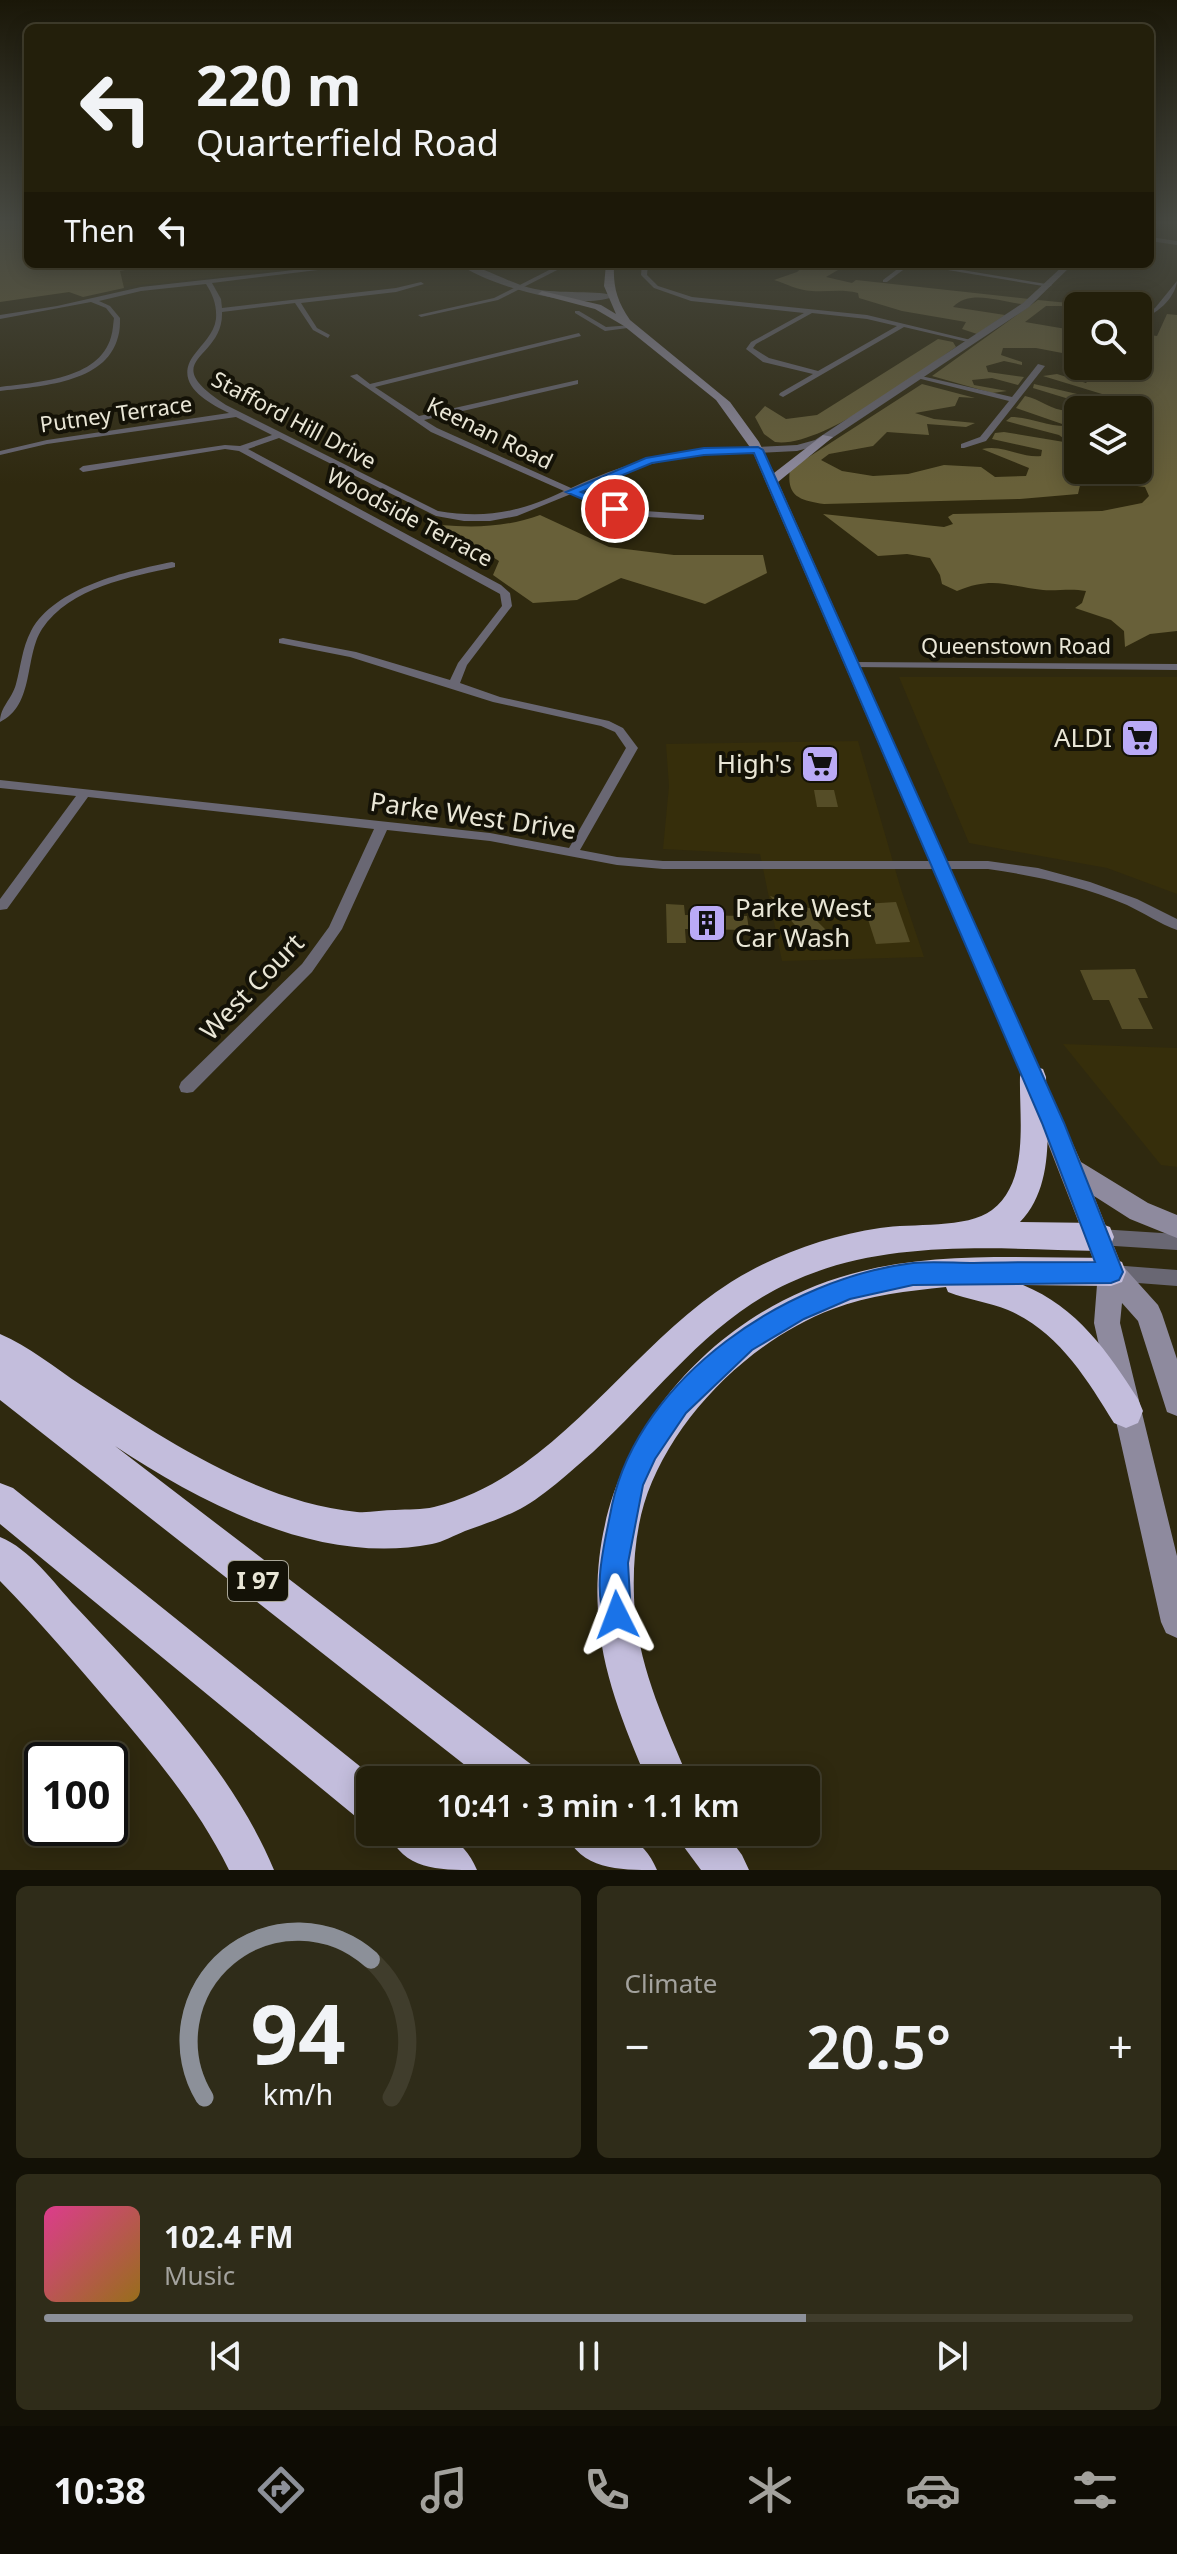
<!DOCTYPE html>
<html lang="en">
<head>
<meta charset="utf-8">
<style>
	body { margin:0; font-family:"Noto Sans",sans-serif; background:#2f2c19; color:#f1f3f6; height:100vh; display:flex; flex-direction:column; font-size:30px; white-space:nowrap }
	* { box-sizing:border-box; margin:0 }
	p { font-size:26px; color:#a3a29d }
	.icon { flex:none; width:44px; height:44px; fill:none; stroke:currentColor; stroke-width:2; stroke-linecap:round; stroke-linejoin:round }
	.map { position:relative; height:1870px; overflow:hidden }
	.details { display:flex; flex-direction:column; gap:16px; padding:16px; background:#131106; flex:1 }
	.details>* { flex:none }
	.banner { position:absolute; left:24px; top:24px; width:1130px; height:244px; border-radius:12px; box-shadow:0 4px 20px #0003,0 0 0 2px #403d2c; background:#231f0b; color:#f1f3f6; overflow:hidden }
	.tools { position:absolute; left:1064px; top:292px; display:grid; gap:16px }
	.tools a { display:grid; place-items:center; width:88px; height:88px; border-radius:12px; background:#231f0b; box-shadow:0 4px 20px #0003,0 0 0 2px #403d2c; font-size:40px }
	.speed { position:absolute; left:24px; top:1742px; display:flex; gap:16px; font-size:40px; font-weight:700; text-align:center }
	.speed>* { display:grid; place-content:center; width:104px; height:104px; border-radius:50%; background:#231f0b; box-shadow:0 4px 20px #0003,0 0 0 2px #403d2c; line-height:1 }
	.speed .limit { border:4px solid #111; border-radius:12px; background:#fff; color:#111 }
	.pin { position:absolute; display:grid; place-items:center; width:68px; height:68px; color:#fff; margin:-34px; border:4px solid #fff; border-radius:50%; box-shadow:0 2px 8px #0007 }
	.me { position:absolute; width:88px; margin:-44px; rotate:357deg; stroke-linejoin:round; filter:drop-shadow(0 0 6px #0008) }
	.turn { display:flex; align-items:center; gap:28px; height:168px; padding:0 40px; font-size:36px }
	.turn .icon { width:104px; height:104px; stroke-width:2.5 }
	.turn b { display:block; font-size:56px; line-height:68px }
	.then { display:flex; align-items:center; height:76px; padding:0 40px; background:#0003; gap:16px; font-size:30px }
	.big { font-size:60px; font-weight:600; line-height:1.1 }
	.details .tile { flex:1; display:flex; flex-direction:column; justify-content:center; gap:12px; min-width:0; padding:0 28px; border-radius:12px; background:#2f2c19 }
	.details .dial { align-items:center; gap:0 }
	.dial svg { height:208px; overflow:visible; fill:none; stroke:#403d2c; stroke-width:7; stroke-linecap:round; text-anchor:middle }
	.dial text { fill:#f1f3f6; stroke:none }
	.song { display:flex; align-items:center; gap:24px }
	.cover { width:96px; height:96px; border-radius:12px; background:linear-gradient(135deg,hsl(330 70% 55%),hsl(40 70% 35%)) }
	.played { height:8px; border-radius:4px; background:linear-gradient(90deg,#8c9099 70%,#403d2c 70%) }
	.keys { display:flex; justify-content:space-around; direction:ltr }
	.heat { display:flex; justify-content:space-between; align-items:center; font-size:44px; direction:ltr }
	.details .tiles { flex:1; display:grid; gap:16px; grid-template-columns:1fr 1fr }
	.tile:last-child { grid-column:span 2 }
	.trip { position:absolute; left:356px; top:1766px; width:464px; height:80px; border-radius:12px; background:#231f0b; box-shadow:0 4px 20px #0003,0 0 0 2px #403d2c; font-weight:600; line-height:80px; text-align:center }
	.tabs { display:flex; height:128px; justify-content:space-around; align-items:center; background:#0e0c04; color:#a3a29d }
	.tabs .icon { width:56px; height:56px }
	.tabs .active { color:#8c9099 }
	.tabs b { font-size:36px; color:#f1f3f6 }
	.map>svg:first-child { display:block }
</style>
</head>
<body>
<div class="map">
<svg width="1177" height="1870" viewBox="0 0 1177 1870">
	<rect width="100%" height="100%" fill="#2f290f"/>
	<g fill="#362e0b">
		<path d="M0,223H28V264H337L0,300Z"/>
		<path d="M899,677H1177V894L1107,868L969,843Z"/>
		<path d="M858,741L900,886L924,957L782,961L760,854L663,849L669,786L666,744Z"/>
		<path d="M1063,1044L1177,1048V1167L1161,1165Z"/>
	</g>
	<g fill="#686039" fill-rule="evenodd">
		<path d="M0,223H28V264H156L120,271L124,288L83,297L69,292L0,302Z"/>
		<path d="M806,264H861L852,268L843,267L826,277L852,283L856,280L1029,299L1022,304C1000,302 970,289 953,307L1005,315L977,334L962,329L966,322L902,311L859,298L858,293C842,289 828,292 812,291C797,290 787,284 774,280L797,272Z"/>
		<path d="M1038,300L1099,306H1046L1025,322L1078,331V337L1068,342L1078,346V356L1036,348H1003L1001,355L1022,362V365L1004,361L986,366L988,372L1024,377L1018,385L992,378L972,380L974,385L1007,391L992,393L932,376Z"/>
		<path d="M1167,314L1177,315V631L1150,634L1125,647L1124,631L1111,620L1075,608L1082,603L1086,591C1071,588 1058,591 1043,590C1007,586 993,576 957,591L942,584L940,575L930,558L907,554L878,556L823,514L944,527L953,524L948,517L953,514L1102,511L1142,503L1149,496L1145,487L1090,480L1081,481L1078,494L1020,499L824,504C800,500 786,497 790,469L922,384L975,398L959,397L955,406L915,413L934,419L975,423L966,427L927,424L929,435L887,432L873,446L829,454L821,460L842,471L873,476L908,474L944,465L981,467L995,477L1026,476L1029,468L982,449C1003,444 1020,458 1041,456L1042,450L992,439L995,433L1004,432L1070,443L1059,435L1006,421L1011,417C1031,417 1049,427 1068,426L1016,408L1025,396C1044,400 1058,417 1078,408L1069,399L1033,388L1034,384L1103,400L1102,394L1043,376L1057,374L1086,383L1100,366H1138V333L1157,336ZM1078,410H1138V470H1078Z"/>
		<path d="M938,339L953,342L956,347C917,374 820,449 775,442L764,434L755,417L765,406L786,419L817,415Z"/>
		<path d="M540,515L609,547L674,555H763L767,573L705,604L621,578L577,600L533,603L493,575L499,561L441,525C475,528 507,527 540,515Z"/>
	</g>
	<g fill="#554d27">
		<path d="M814,790H834L838,807H817Z"/>
		<path d="M770,896L812,909L816,914L814,918L827,931L807,939Z"/>
		<path d="M896,902L910,942L876,944L863,904Z"/>
		<path d="M666,904L684,905L685,915L747,916L749,930L685,929L686,943H667Z"/>
		<path d="M1135,969L1148,998H1138L1153,1029H1122L1109,1000H1093L1080,970Z"/>
	</g>
	<g fill="none" stroke-linecap="round" stroke-linejoin="round">
		<g fill="#696773" fill-rule="evenodd">
			<path d="M1150,237L1177,241V245L1150,241Z"/>
			<path d="M348,264H367L212,283L221,299L222,308L396,288L421,282L424,284L396,292L301,303L317,328L330,335L328,338L313,330L295,303L222,312C224,361 154,358 226,405L438,511C487,519 520,512 564,491L431,432L350,376L357,374L370,384L579,333L581,336L375,387L419,416L578,380V384L424,420L437,428L571,488C640,456 683,449 758,448L762,450L758,452C686,454 645,460 578,491L605,503L630,510L704,515V519L701,520L629,516L599,507L571,494L517,516L490,521H464L436,516L279,438L248,449L501,585L510,593L512,606L467,665L460,683L500,697L609,721L623,728L638,748L580,850L617,857L663,861H988L1038,868L1090,882L1137,899L1177,919V930C1160,924 1144,913 1127,905C1082,886 1036,876 988,869H663L617,865L490,841L387,830L342,929L312,972L193,1092L187,1093L181,1092L179,1087L181,1082L302,964L329,927L374,829L88,797L7,909L0,910V899L76,796L0,788V780L490,833L569,848L626,748L615,732L601,726L493,702L350,657L279,643V639L283,638L356,652L450,680L458,663L502,606L500,594L239,451L225,449L83,472L79,469L83,466L225,445L240,446L272,435L236,417L47,444L0,455V451L47,440L229,413C206,402 173,383 194,355C202,344 214,334 216,319C217,305 213,295 206,284L141,291L99,301L110,306L120,318C120,324 120,331 118,337C106,384 39,386 0,391V387C36,382 99,380 111,337C113,331 113,324 114,318L106,308L91,302L0,319V315L57,306L141,287Z"/>
			<path d="M561,264H569L498,300L421,317L418,315L494,298Z"/>
			<path d="M642,264H648L647,275L658,286L692,297L867,315L975,341L972,343L904,327L783,397L779,395L780,393L813,374L763,362L746,349L751,342L804,313L691,301L654,288L641,275ZM812,313L867,319L897,326L818,371L769,358L753,348L756,344Z"/>
			<path d="M904,264H911L887,282H883V280Z"/>
			<path d="M912,264H926L1052,285L1049,287Z"/>
			<path d="M1177,281C1175,299 1155,316 1139,319V317L1155,308Z"/>
			<path d="M575,311H579L606,327L632,325L635,327L605,331L575,313Z"/>
			<path d="M1038,364L1045,366L986,441L964,448H961V444L980,437L1009,401L913,377L917,375L1012,397Z"/>
			<path d="M172,562L175,563V567C131,577 70,587 42,629C24,657 35,705 0,722C0,707 12,699 16,684C21,666 22,648 31,631C55,587 127,571 172,562Z"/>
			<path d="M854,662L1177,664V670L850,667L849,665Z"/>
			<path d="M1099,1229L1177,1234V1250L1099,1245L1093,1243L1090,1237L1093,1231Z"/>
			<path d="M1112,1265L1177,1270V1286L1112,1281L1106,1279L1103,1273L1106,1267Z"/>
		</g>
		<g fill="#696773" fill-rule="evenodd">
			<path d="M459,264C481,264 511,285 535,289C556,294 601,290 615,296C581,312 489,286 459,264Z"/>
			<path d="M1065,264H1073L1029,307L823,444L797,451L758,453L753,450L758,447L797,445L815,440L1023,303Z"/>
		</g>
		<path fill="#8e8a9e" fill-rule="evenodd" d="M606,264H614C613,287 617,301 630,320L730,402L759,442L774,473L823,435L833,437L778,482L1081,1162L1148,1203L1177,1215V1238L1130,1219L1094,1196L1121,1264L1158,1305L1162,1314L1177,1359V1416L1167,1412L1138,1321L1122,1303L1120,1323L1177,1556V1638L1166,1633L1161,1622L1094,1323L1098,1272L1022,1077L752,450L716,400L624,326L595,309L538,294L542,291L601,305L616,314L604,286Z"/>
		<g fill="#c3bddc" fill-rule="evenodd">
			<path d="M1033,1066L1043,1069L1046,1077C1047,1124 1056,1185 1020,1222L1099,1223L1110,1227L1114,1237L1110,1247L1099,1251C996,1249 885,1238 789,1283C708,1320 657,1394 593,1452C572,1470 540,1500 516,1511C500,1519 482,1525 465,1531C455,1535 443,1542 432,1544C321,1566 204,1505 115,1446L532,1765L538,1780H484L0,1400V1334C29,1346 55,1368 81,1385C165,1439 255,1501 357,1512C369,1513 383,1510 395,1510C408,1509 422,1510 434,1507C556,1477 628,1347 731,1282C776,1254 828,1236 880,1228C912,1223 967,1229 992,1210C1030,1181 1019,1119 1020,1077L1023,1069Z"/>
			<path d="M1014,1257L1111,1258L1122,1262L1126,1272L1122,1282L1111,1286L1023,1285C1077,1307 1108,1352 1138,1399L1143,1411L1138,1423L1126,1428L1114,1423C1087,1379 1058,1331 1008,1310C989,1302 968,1300 948,1292L946,1287C908,1291 869,1295 833,1309C750,1340 670,1420 644,1504C634,1538 632,1578 635,1613C641,1673 666,1725 689,1780H647C624,1726 601,1671 598,1611C588,1455 701,1315 851,1274C904,1259 959,1257 1014,1257Z"/>
			<path d="M0,1483L13,1488L377,1780H370V1822L355,1816L0,1524Z"/>
			<path d="M0,1537C30,1549 54,1583 76,1607C149,1685 232,1769 274,1870H229C199,1809 155,1756 111,1705C75,1663 39,1621 0,1581Z"/>
			<path d="M387,1832C427,1832 459,1827 477,1870C436,1870 405,1870 387,1832Z"/>
			<path d="M564,1832C604,1832 639,1826 657,1870C617,1870 582,1870 564,1832Z"/>
			<path d="M678,1832H725L742,1855L749,1870H701L684,1847Z"/>
		</g>
	</g>
	<linearGradient id="sky" x2="0" y2="1"><stop stop-color="#1a1708"/><stop offset="0.46" stop-color="#474942"/><stop offset="1" stop-color="#474942" stop-opacity="0"/></linearGradient>
	<rect width="1177" height="484" fill="url(#sky)"/>
	<path fill="#1a73e8" stroke="#114b97" stroke-width="2" d="M704,448L758,447L763,450L1064,1123L1123,1272L1119,1280L1111,1283L913,1285L850,1299L804,1319L752,1350L686,1413L655,1459L643,1485L628,1563L631,1615L627,1625L617,1629L607,1625C591,1588 605,1543 612,1505C640,1376 788,1278 913,1263C932,1261 954,1263 974,1263C1014,1262 1055,1262 1095,1262L1042,1123L754,453L704,455L652,463L581,492L619,507L621,509L615,513L566,492L646,458Z"/>
	<defs>
		<symbol id="supermarket-square" viewBox="-11 -11 22 22"><rect x="-9" y="-9" width="18" height="18" rx="4" fill="#baaaf6" stroke="#141207"/><path d="M-6-5.5h2.5l.6 2H6L4.5 2H-2.5L-4.4-4H-6ZM-1.5 3.2a1.3 1.3 0 1 0 .1 0ZM3 3.2a1.3 1.3 0 1 0 .1 0Z" fill="#111"/></symbol>
		<symbol id="building-square" viewBox="-11 -11 22 22"><rect x="-9" y="-9" width="18" height="18" rx="4" fill="#baaaf6" stroke="#141207"/><path d="M-4-6H4V6H1V3H-1V6H-4ZM-2.5-4.3h1.7v1.8h-1.7ZM.8-4.3h1.7v1.8H.8ZM-2.5-1h1.7V.8h-1.7ZM.8-1h1.7V.8H.8Z" fill="#111"/></symbol>
	</defs>
	<g fill-rule="evenodd">
		<use href="#supermarket-square" x="1118" y="716" width="44" height="44"/>
		<use href="#supermarket-square" x="798" y="742" width="44" height="44"/>
		<use href="#building-square" x="685" y="901" width="44" height="44"/>
	</g>
	<g text-anchor="middle" stroke-width="8" stroke-linejoin="round" paint-order="stroke">
		<g font-size="22" fill="#e9e6d6" stroke="#141207">
			<text transform="translate(116 414) rotate(-8)" y="8">Putney Terrace</text>
			<text transform="translate(294 420) rotate(28)" y="8">Stafford Hill Drive</text>
			<text transform="translate(490 433) rotate(26)" y="8">Keenan Road</text>
			<text transform="translate(410 517) rotate(28)" y="8">Woodside Terrace</text>
			<text x="1016" y="654">Queenstown Road</text>
		</g>
		<rect fill="#141207" stroke="#a9a698" stroke-width="2" x="228" y="1561" width="60" height="40" rx="6"/>
		<g font-size="24" font-weight="bold" fill="#e9e6d6">
			<text x="258" y="1589">I 97</text>
		</g>
		<g font-size="26" fill="#e9e6d6" stroke="#141207" text-anchor="end">
			<text x="1112" y="747">ALDI</text>
			<text x="792" y="773">High's</text>
			<text x="735" y="917" text-anchor="start">Parke West<tspan x="735" dy="30">Car Wash</tspan></text>
		</g>
		<g font-size="26" fill="#e9e6d6" stroke="#141207">
			<text transform="translate(473 816) rotate(8)" y="9">Parke West Drive</text>
			<text transform="translate(252 987) rotate(-46)" y="9">West Court</text>
		</g>
	</g>
</svg>
<div class="tools">
<a><svg class="icon" aria-label="search" viewBox="0 0 24 24"><circle cx="10" cy="10" r="6"/><path d="M15 15l6 6"/></svg></a>
<a><svg class="icon" aria-label="layers" viewBox="0 0 24 24"><path d="M12 4l9 5-9 5-9-5zM3 14l9 5 9-5"/></svg></a>
</div>
<div class="speed"><div class="limit">100</div></div>
<div class="pin" style="left:615px;top:509px;background:#d93025"><svg class="icon" aria-label="arrive" viewBox="0 0 24 24"><path d="M6 21V4h12l-3 4 3 4H6"/></svg></div>
<svg class="me" style="left:617px;top:1615px" viewBox="-20 -20 40 40"><path d="M0-17L14 15 0 8-14 15z" fill="#1a73e8" stroke="#fff" stroke-width="4"/></svg>
<div class="trip">10:41 · 3 min · 1.1 km</div>
<div class="banner">
<div class="turn"><svg class="icon" aria-label="left" viewBox="0 0 24 24"><path d="M17 20v-9H6M10 6l-5 5 5 5"/></svg><div><b>220 m</b>Quarterfield Road</div></div>
<div class="then">Then<svg class="icon" aria-label="left" viewBox="0 0 24 24"><path d="M17 20v-9H6M10 6l-5 5 5 5"/></svg></div>
</div>
</div>
<section class="details">
<div class="tiles">
<div class="tile dial"><svg viewBox="0 0 100 80">
<path d="M14 69A42 42 0 1 1 86 69"/>
<path d="M14 69A42 42 0 0 1 78 16" stroke="#8c9099"/>
<text x="50" y="56" font-size="32" font-weight="700">94</text>
<text x="50" y="72" font-size="11">km/h</text>
</svg></div>
<div class="tile"><p>Climate</p>
<div class="heat"><a>−</a><b class="big">20.5°</b><a>+</a></div>
</div>
<div class="tile">
<div class="song"><i class="cover"></i><div><b>102.4 FM</b><p>Music</p></div></div>
<div class="played"></div>
<div class="keys"><svg class="icon" aria-label="previous" viewBox="0 0 24 24"><path d="M18 5L8 12l10 7zM5 5v14"/></svg><svg class="icon" aria-label="pause" viewBox="0 0 24 24"><path d="M8 5v14M16 5v14"/></svg><svg class="icon" aria-label="next" viewBox="0 0 24 24"><path d="M6 5l10 7-10 7zM19 5v14"/></svg></div>
</div>
</div>
</section>
<nav class="tabs">
<b>10:38</b>
<svg class="icon active" aria-label="directions" viewBox="0 0 24 24"><path d="M12 3l9 9-9 9-9-9zM9 14v-3h6M13 9l2 2-2 2"/></svg>
<svg class="icon" aria-label="music" viewBox="0 0 24 24"><path d="M9 18V5l10-2v13"/><circle cx="6" cy="18" r="3"/><circle cx="16" cy="16" r="3"/></svg>
<svg class="icon" aria-label="phone" viewBox="0 0 24 24"><path d="M5 4h4l2 5-3 2q2 4 5 5l2-3 5 2v4C11 20 4 13 5 4z"/></svg>
<svg class="icon" aria-label="climate" viewBox="0 0 24 24"><path d="M12 3v18M4 7l16 10M4 17L20 7"/></svg>
<svg class="icon" aria-label="car" viewBox="0 0 24 24"><path d="M5 17H2v-5l4-1 3-4h7l3 4 3 1v5h-3M9 17h6M6 11h13"/><circle cx="7" cy="17" r="2"/><circle cx="17" cy="17" r="2"/></svg>
<svg class="icon" aria-label="filters" viewBox="0 0 24 24"><path d="M4 7h16M4 17h16"/><circle cx="9" cy="7" r="2"/><circle cx="15" cy="17" r="2"/></svg>
</nav>
</body>
</html>
